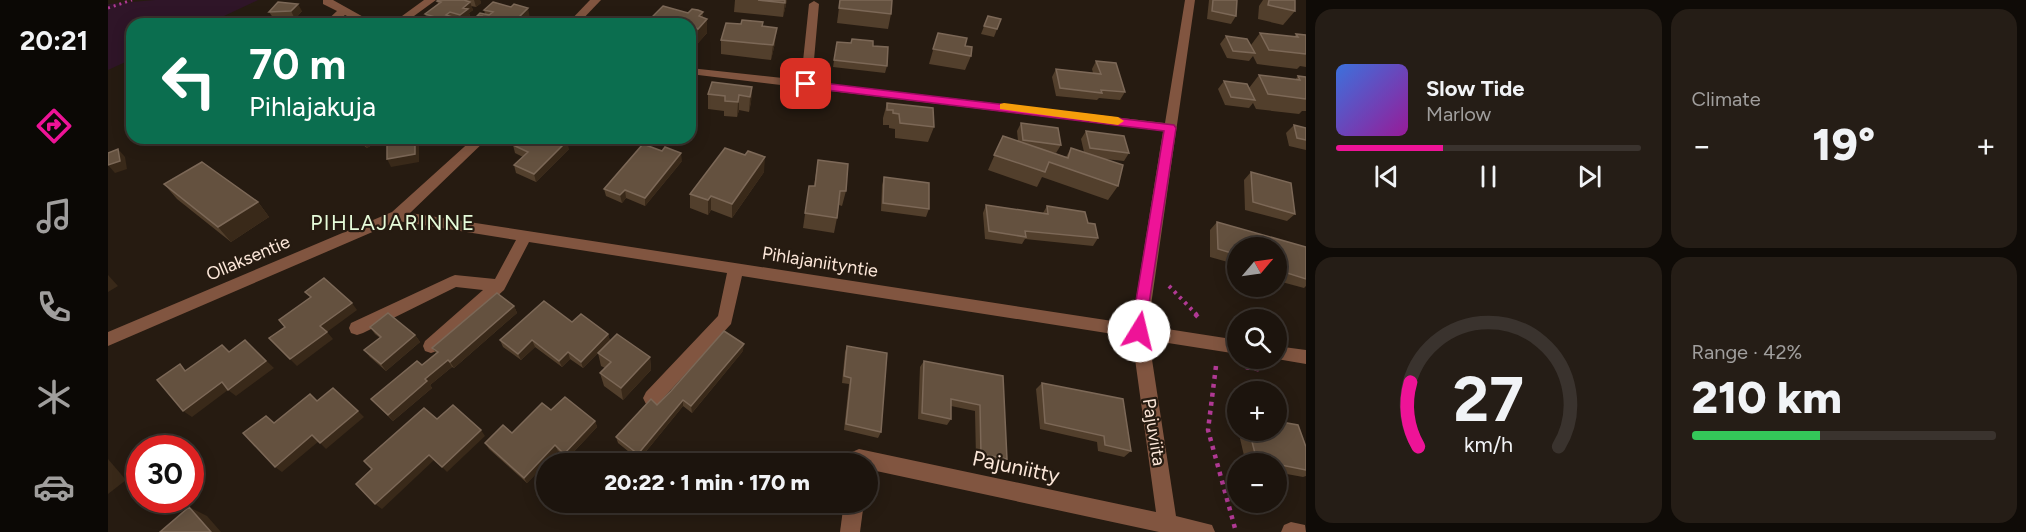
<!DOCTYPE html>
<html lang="en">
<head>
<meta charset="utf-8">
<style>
	body { margin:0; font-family:Figtree,sans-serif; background:#251d16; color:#f1f3f6; height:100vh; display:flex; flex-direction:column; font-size:22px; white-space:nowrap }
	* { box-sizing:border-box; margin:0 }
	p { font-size:20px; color:#a09e9d }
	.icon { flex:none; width:33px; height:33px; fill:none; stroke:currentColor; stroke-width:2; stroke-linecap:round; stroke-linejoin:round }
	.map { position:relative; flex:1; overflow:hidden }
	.sheet { display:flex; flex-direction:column; gap:9px; padding:9px; background:#0f0b07; width:720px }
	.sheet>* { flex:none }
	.banner { position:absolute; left:18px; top:18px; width:570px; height:126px; border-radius:18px; box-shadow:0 3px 15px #0003,0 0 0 2px #3a332e; background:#0b6e4f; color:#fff; overflow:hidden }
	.needle { width:39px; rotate:61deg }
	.controls { position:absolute; left:1119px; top:237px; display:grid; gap:12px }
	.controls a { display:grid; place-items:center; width:60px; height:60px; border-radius:50%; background:#1c140d; box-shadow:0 3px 15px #0003,0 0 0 2px #3a332e; font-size:30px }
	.speed { position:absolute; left:18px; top:435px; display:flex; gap:12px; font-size:30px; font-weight:700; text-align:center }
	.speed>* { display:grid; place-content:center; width:78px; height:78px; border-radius:50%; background:#1c140d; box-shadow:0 3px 15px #0003,0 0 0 2px #3a332e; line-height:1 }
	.speed .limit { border:9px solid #d22; background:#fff; color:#111 }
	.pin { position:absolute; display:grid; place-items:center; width:51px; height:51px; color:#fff; margin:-26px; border-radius:12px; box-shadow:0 3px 9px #0006 }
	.me { position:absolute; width:66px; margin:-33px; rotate:9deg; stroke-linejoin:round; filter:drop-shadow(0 0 4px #0008) }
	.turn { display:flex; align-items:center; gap:21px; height:126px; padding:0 24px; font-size:27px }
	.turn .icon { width:78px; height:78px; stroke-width:2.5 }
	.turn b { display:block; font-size:42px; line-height:51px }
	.big { font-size:45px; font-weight:800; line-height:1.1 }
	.sheet .tile { flex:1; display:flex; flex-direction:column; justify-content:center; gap:9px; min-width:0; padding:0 21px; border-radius:18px; background:#251d16 }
	.sheet .dial { align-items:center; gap:0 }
	.dial svg { height:156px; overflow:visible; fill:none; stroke:#3a332e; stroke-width:7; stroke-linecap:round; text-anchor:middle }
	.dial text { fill:#f1f3f6; stroke:none }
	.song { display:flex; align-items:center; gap:18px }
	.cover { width:72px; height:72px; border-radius:9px; background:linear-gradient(135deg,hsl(220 70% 55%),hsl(300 70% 35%)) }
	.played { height:6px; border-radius:3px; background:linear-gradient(90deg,#ee1397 35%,#3a332e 35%) }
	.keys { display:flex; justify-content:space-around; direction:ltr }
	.heat { display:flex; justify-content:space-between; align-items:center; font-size:33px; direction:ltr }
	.charge { height:9px; border-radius:4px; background:linear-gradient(90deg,#34c759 42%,#3a332e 0) }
	.sheet .tiles { flex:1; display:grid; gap:9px; grid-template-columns:repeat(2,1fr) }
	.trip { position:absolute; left:428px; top:453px; width:342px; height:60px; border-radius:30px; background:#1c140d; box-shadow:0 3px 15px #0003,0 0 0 2px #3a332e; font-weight:800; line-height:60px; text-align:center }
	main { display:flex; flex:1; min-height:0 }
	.menu { display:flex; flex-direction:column; width:108px; justify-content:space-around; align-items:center; background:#0b0805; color:#a09e9d }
	.menu .icon { width:42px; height:42px }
	.menu .on { color:#ee1397 }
	.menu b { font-size:27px; color:#f1f3f6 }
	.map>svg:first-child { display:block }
</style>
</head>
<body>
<main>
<nav class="menu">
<b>20:21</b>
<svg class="icon on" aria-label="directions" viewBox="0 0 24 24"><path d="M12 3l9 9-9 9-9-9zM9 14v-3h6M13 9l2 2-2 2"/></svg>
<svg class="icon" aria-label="music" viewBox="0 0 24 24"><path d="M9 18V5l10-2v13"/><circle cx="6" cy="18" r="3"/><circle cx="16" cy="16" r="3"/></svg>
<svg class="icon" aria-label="phone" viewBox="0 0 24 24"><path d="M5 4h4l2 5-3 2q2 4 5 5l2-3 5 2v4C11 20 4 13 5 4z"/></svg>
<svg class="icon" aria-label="climate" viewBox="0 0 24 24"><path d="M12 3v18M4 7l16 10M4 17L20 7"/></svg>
<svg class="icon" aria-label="car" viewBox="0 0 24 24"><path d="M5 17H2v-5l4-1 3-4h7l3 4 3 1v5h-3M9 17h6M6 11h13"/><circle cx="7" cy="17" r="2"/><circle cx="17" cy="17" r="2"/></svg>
</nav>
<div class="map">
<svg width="1198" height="532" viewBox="0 0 1198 532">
	<rect width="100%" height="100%" fill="#261b11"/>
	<path fill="#2f1528" d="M47,0H150L99,24H24V59L0,70V4Z"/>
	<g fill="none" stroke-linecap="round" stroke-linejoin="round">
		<path stroke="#b03994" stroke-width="3" stroke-dasharray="2 4" stroke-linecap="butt" d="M0,8L24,0"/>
		<path stroke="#b03994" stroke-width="4" stroke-dasharray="3 4.5" stroke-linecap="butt" d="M1061,286L1089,315"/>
		<g stroke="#b03994" stroke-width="4.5" stroke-dasharray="4 5" stroke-linecap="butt">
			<path d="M1087,314L1091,318"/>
			<path d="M1108,366L1100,430L1128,532"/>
			<path d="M1138,367L1154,370"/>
		</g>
		<g fill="#815540" fill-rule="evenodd">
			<path d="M215,0H225L268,24H255L237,15L226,24H215L229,11L215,4Z"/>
			<path d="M316,0H328L295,24H283Z"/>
			<path d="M482,0H493L470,24H459Z"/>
			<path d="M1077,0H1087L1040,326L1130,340V354L1041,340L1068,516L1104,525L1107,532H1051L759,469V464H741L744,452L751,449L1048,512L1024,337L634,276L623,324L550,404L544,406L538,404L535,398L538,392L610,316L619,273L421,242L396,290L329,351L323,353L317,351L315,346L317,341L375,290L348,287L255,333L249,335L243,333L241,328L243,323L342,277L347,275L387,279L408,240L290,221L0,346V332L284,212L366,138H380L302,213L1024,324L1055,131L582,74V68L693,80L701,4L706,1L711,4L704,82L1057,123Z"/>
			<path d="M1168,346L1198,350V364L1163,358H1168Z"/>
			<path d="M736,502H756L752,532H732Z"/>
			<path d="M1183,522L1197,525L1198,532H1173L1176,525Z"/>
		</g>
	</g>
	<g fill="#523f2c">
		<path d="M330,0H372L373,3L368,7L363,6L365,10L361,13L362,16L354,23L349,21L350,24H326L320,22L317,14L330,4L329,1Z"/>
		<path d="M627,0H679L675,17L626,12Z"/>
		<path d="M732,0L783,14L780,29L729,23Z"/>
		<path d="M1101,0H1129L1128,16L1123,24L1099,19Z"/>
		<path d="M1155,0H1187V11L1175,25L1150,19L1151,6Z"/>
		<path d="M376,10L423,23L363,24L372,23L369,16L377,14Z"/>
		<path d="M194,11L187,19H166L161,12Z"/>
		<path d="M580,13L595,18L599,33L590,43L582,41V24H540V21Z"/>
		<path d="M880,16L893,19L886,37L873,34Z"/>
		<path d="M655,22V26L667,43L663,60L613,54V40L633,24Z"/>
		<path d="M830,33L857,46L863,56L857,70L821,64Z"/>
		<path d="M1152,33L1186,37L1188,34L1198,35V67L1192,66L1189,69L1149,64L1145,56L1141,61L1119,58L1112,44L1118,36L1143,45Z"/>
		<path d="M729,42L765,46L779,66L777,73L725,67Z"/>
		<path d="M988,61L1017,92L1012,100L991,98L989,100L948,96L944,77L948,69L985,73L984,69Z"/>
		<path d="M1151,75L1187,80L1190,76L1198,77V111H1194L1191,114L1148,109L1145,103L1141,108L1117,105L1110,89L1116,81L1141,88Z"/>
		<path d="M644,87L643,102L641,112L631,110L629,117L616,116V111L600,109V94Z"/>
		<path d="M779,103L826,127L820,142L787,138V129L781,128V125H775V118Z"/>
		<path d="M913,123L953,145L948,153L944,152L958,157L963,148L976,152L973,139L978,131L1021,153L1016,161L997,159L1010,186L1000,200L934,177L929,187L880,170L895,136L910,141L909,131Z"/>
		<path d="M1186,125L1198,128V150L1181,146L1178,133Z"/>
		<path d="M246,138H276L259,148Z"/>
		<path d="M405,145L461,149L428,182L408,173L406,165L415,157L407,153Z"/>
		<path d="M710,160L738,191L734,206L731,205L729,218L726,233L695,228L701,186H706Z"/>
		<path d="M574,161L537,206L518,198L514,203L498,196L496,189Z"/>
		<path d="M656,172L624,218L603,210L600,215L582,208V194Z"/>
		<path d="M1143,172L1187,214L1179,221L1137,210L1136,180Z"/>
		<path d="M776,177L821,209L818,217L773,211L774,185Z"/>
		<path d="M56,184L150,202L161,217L123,242L69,199Z"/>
		<path d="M878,205L935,213L939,206L980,223L990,238L985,246L917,239L914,244L877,239L875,213Z"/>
		<path d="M1109,222L1198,247V286L1196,288L1170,281L1168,268V248H1130V262L1127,264L1102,257V230Z"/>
		<path d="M406,306L409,313L346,368L344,367L322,385L324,388L285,421L263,399L314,365L328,353L324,348Z"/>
		<path d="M464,322L500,334L502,341L542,357L543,370L515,400L496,386L492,373L497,368L493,366L490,353L498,345L475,368L462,359L454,367L427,347L413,360L395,347L392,340Z"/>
		<path d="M262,327L307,335L312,342L278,371L262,357L256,350L272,338L267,334Z"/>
		<path d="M739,346L773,432L770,438L736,430L741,384L734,383L737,352Z"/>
		<path d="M635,351L584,413L575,406L531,460L510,443L508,437L549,405Z"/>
		<path d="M816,361L895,376L899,459L894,465L868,459L867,411L843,406V419L839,425L810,419L812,367Z"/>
		<path d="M934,383L1023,451L1016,457L990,451L989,442L932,429L928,389Z"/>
		<path d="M443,410L487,421L489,427L459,459L450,451L419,483L381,449L377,443L404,433Z"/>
		<path d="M1130,419V430L1127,421Z"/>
		<path d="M1130,430H1168L1198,447V476L1195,477L1168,472V464H1138Z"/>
	</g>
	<g fill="#392919">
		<path d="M366,0H372L373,3L368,7Z"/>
		<path d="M677,0H679L678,4L675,17Z"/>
		<path d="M362,2L365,10L361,13L362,16L354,23L352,15L355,8Z"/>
		<path d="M190,4L194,11L187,19L183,11Z"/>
		<path d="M420,8L423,23L422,24H404Z"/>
		<path d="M595,12V23L599,19V33L590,43V29L591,16Z"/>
		<path d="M348,18L350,24H344L343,22Z"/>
		<path d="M669,28L667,43L663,60L665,45Z"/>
		<path d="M644,87L643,102L641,112L642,97Z"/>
		<path d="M631,95V110L629,117L630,102Z"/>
		<path d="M155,138H176L160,146Z"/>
		<path d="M258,138H276L259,148L254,140Z"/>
		<path d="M307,138H309L311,142V162L283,167L279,159Z"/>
		<path d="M459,141L461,149L428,182L426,174Z"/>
		<path d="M10,149L17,157L19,169L7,173L0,165Z"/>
		<path d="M573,153L574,161L537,206V198Z"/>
		<path d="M657,157L656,172L624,218V204Z"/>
		<path d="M517,190L518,198L514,203L512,195Z"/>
		<path d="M603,196V210L600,215V200Z"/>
		<path d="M150,202L161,217L123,242L110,227Z"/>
		<path d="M0,275L10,286L0,292Z"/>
		<path d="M244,303L249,310L219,332L225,339L189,366L182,359L212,326Z"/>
		<path d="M406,306L409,313L346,368L342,362Z"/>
		<path d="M500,334L502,341L475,368L473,362Z"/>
		<path d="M307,335L312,342L278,371L273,364Z"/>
		<path d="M137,340L166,368L128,396L120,390L84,417L75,411Z"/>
		<path d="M424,340L427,347L413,360L410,354Z"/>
		<path d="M636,344L635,351L584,413L583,406Z"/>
		<path d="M460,352L462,359L454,367L451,361Z"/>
		<path d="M542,357L543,370L515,400L513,388Z"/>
		<path d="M340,360L344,367L322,385L324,388L285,421L280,415L317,379Z"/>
		<path d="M575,400V406L531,460L530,454Z"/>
		<path d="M250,411L256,417L218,449L212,443Z"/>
		<path d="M487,421L489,427L459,459L456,454Z"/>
		<path d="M373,430L377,436L339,472L334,467Z"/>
		<path d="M204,435L211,441L174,472L167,467Z"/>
		<path d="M447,445L450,451L419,483L416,478Z"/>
		<path d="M321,455L326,460L274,509L267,504Z"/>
		<path d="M0,459L18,480L0,494Z"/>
		<path d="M81,507L99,516L113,532H103Z"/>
	</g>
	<g fill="#64513f" stroke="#7c6857" stroke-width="1.5">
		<path d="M330,0H356L362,2L355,8L360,9L352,15L342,12L338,15L348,18L343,22L317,14L333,2L329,1Z"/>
		<path d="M650,0H677V3Z"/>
		<path d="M732,0H784L783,14L731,8Z"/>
		<path d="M1105,0H1129L1128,16L1104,11Z"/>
		<path d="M1161,0H1187V11L1160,5Z"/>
		<path d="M170,2L190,4L183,11L161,12Z"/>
		<path d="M385,2L403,7L406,4L420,8L404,24H376L379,21L370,18L373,16H369L372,13L381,15L385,12L376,10Z"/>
		<path d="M555,6L580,13L584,9L590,10L595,12L591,16L599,19L590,29L582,26V24H573L563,21L560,24H552L540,21Z"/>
		<path d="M880,16L893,19L889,29L876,26Z"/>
		<path d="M634,20L655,22L654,26L669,28L665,45L613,40L618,23L633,24Z"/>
		<path d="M366,22L375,24H363Z"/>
		<path d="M830,33L859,38L857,46L864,47L863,56L825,49Z"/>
		<path d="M1152,33L1190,37L1188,34L1198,35V54L1161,50Z"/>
		<path d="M1118,36L1139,39L1147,53L1125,51Z"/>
		<path d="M744,39L765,41V46L780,47L779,66L726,60L729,42L743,43Z"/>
		<path d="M988,61L1008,63L1017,92L993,90L994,93L952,88L948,69L993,74Z"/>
		<path d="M1151,75L1192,80L1190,76L1198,77V99L1160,94Z"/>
		<path d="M1116,81L1139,84L1147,100L1123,97Z"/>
		<path d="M604,82L644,87L642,97L631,95L630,102L617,101V96L600,94Z"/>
		<path d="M779,103L825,108L826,127L792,123L791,114L785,113V110H779Z"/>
		<path d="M913,123L950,128L953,145L915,140Z"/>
		<path d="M1186,125L1198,128V140L1189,138Z"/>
		<path d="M978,131L1016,136L1021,153L982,148Z"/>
		<path d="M895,136L960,158L963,148L1015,165L1010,186L941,162L937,172L886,155Z"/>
		<path d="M286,138H307V154L279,159V139Z"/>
		<path d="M413,138H452L459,141L426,174L406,165L420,152L405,145Z"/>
		<path d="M535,144L554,151L557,147L573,153L537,198L517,190L512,195L496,189Z"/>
		<path d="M617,148L637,155L640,151L657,157L624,204L603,196L600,200L582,194Z"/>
		<path d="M10,149L12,161L0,165V153Z"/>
		<path d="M710,160L740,164L738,191H732L729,218L697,213L701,186H707Z"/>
		<path d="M94,162L150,202L110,227L56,184Z"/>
		<path d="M1143,172L1183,183L1187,214L1145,202Z"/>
		<path d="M776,177L821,183V209L775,203Z"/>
		<path d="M878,205L940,214L939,206L977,212L980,223L987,224L990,238L917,231L918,237L881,231Z"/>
		<path d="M1109,222L1198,247V279L1179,273L1177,261L1168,258V248H1130V255L1110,249Z"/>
		<path d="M216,278L244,303L212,326L219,332L182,359L161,338L177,327L171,320L203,297L197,292Z"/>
		<path d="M389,293L406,306L342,362L340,360L317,379L319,381L280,415L263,399L309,361L314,365L330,352L324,348Z"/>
		<path d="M436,301L464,322L473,314L500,334L473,362L460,352L451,361L424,340L410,354L392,340Z"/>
		<path d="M280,313L307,335L273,364L256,350L273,337L262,327Z"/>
		<path d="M616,331L636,344L583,406L575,400L530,454L508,437L543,399L549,405L563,391Z"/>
		<path d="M509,334L542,357L513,388L492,373L503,362L490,353Z"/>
		<path d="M137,340L158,361L120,390L114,382L75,411L49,380L72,364L77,371L114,345L121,352Z"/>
		<path d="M739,346L779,353L773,432L738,424L743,378L736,376Z"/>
		<path d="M816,361L895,376L899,459L873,454L872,405L843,399V419L814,413Z"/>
		<path d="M934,383L1015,399L1023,451L997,445L996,436L937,423Z"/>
		<path d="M225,388L250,411L212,443L204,435L167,467L135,433L158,416L166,423L202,394L209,401Z"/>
		<path d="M457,397L487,421L456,454L447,445L416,478L377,443L395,425L404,433L434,403L443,410Z"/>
		<path d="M345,405L373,430L334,467L321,455L267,504L248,484L264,469L256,461L316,408L329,419Z"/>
		<path d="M1168,421L1190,425L1198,447V470L1168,464L1149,461L1141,430H1168Z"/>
		<path d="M81,507L103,532H52Z"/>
	</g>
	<path fill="#ee1397" stroke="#9b0c62" stroke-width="1.5" d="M698,81L1066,125L1068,128L1036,336L1031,338L1025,336L1023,331L1056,131L694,87L692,84Z"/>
	<path fill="#f59e0b" d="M896,103L1010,117L1016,121L1010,125L892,109V104Z"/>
	<g text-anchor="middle" stroke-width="4.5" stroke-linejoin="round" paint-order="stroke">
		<g font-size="18" fill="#fce7d9" stroke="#261b11">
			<text transform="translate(140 258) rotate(-23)" y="6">Ollaksentie</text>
			<text transform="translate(712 262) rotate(9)" y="6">Pihlajaniityntie</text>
			<text transform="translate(1046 432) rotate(81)" y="6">Pajuviita</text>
		</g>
		<g font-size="21" letter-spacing="1.5" fill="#e6fcda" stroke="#261b11">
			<text x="285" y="230">PIHLAJARINNE</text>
		</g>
		<g font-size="21" fill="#fce7d9" stroke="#261b11">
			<text transform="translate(908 467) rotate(12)" y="7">Pajuniitty</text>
		</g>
	</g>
</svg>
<div class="controls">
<a><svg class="needle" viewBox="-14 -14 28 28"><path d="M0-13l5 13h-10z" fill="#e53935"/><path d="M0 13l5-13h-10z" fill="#a09e9d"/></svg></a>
<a><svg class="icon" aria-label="search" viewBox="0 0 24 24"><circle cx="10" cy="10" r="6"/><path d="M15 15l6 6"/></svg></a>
<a>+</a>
<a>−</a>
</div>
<div class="speed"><div class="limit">30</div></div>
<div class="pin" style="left:698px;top:84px;background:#d93025"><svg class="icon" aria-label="arrive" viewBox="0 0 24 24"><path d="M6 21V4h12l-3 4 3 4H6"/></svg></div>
<svg class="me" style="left:1031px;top:331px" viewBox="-20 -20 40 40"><circle r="19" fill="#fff"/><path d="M0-13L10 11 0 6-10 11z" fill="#ee1397"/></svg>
<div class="trip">20:22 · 1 min · 170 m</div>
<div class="banner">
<div class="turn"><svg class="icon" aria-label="left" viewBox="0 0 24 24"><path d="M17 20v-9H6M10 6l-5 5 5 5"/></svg><div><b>70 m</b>Pihlajakuja</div></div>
</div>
</div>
<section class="sheet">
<div class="tiles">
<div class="tile">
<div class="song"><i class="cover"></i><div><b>Slow Tide</b><p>Marlow</p></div></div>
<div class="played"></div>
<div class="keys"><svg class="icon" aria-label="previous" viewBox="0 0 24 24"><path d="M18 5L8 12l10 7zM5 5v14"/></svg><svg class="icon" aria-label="pause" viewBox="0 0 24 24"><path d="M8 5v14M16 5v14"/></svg><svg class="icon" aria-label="next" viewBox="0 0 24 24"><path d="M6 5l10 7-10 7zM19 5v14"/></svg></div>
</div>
<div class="tile"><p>Climate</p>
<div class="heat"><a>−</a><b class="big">19°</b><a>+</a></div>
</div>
<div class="tile dial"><svg viewBox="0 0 100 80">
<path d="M14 69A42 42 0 1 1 86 69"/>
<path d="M14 69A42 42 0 0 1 10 36" stroke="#ee1397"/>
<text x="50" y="56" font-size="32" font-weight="700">27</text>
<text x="50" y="72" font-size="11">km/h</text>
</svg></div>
<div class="tile"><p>Range · 42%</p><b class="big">210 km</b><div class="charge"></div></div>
</div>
</section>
</main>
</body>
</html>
